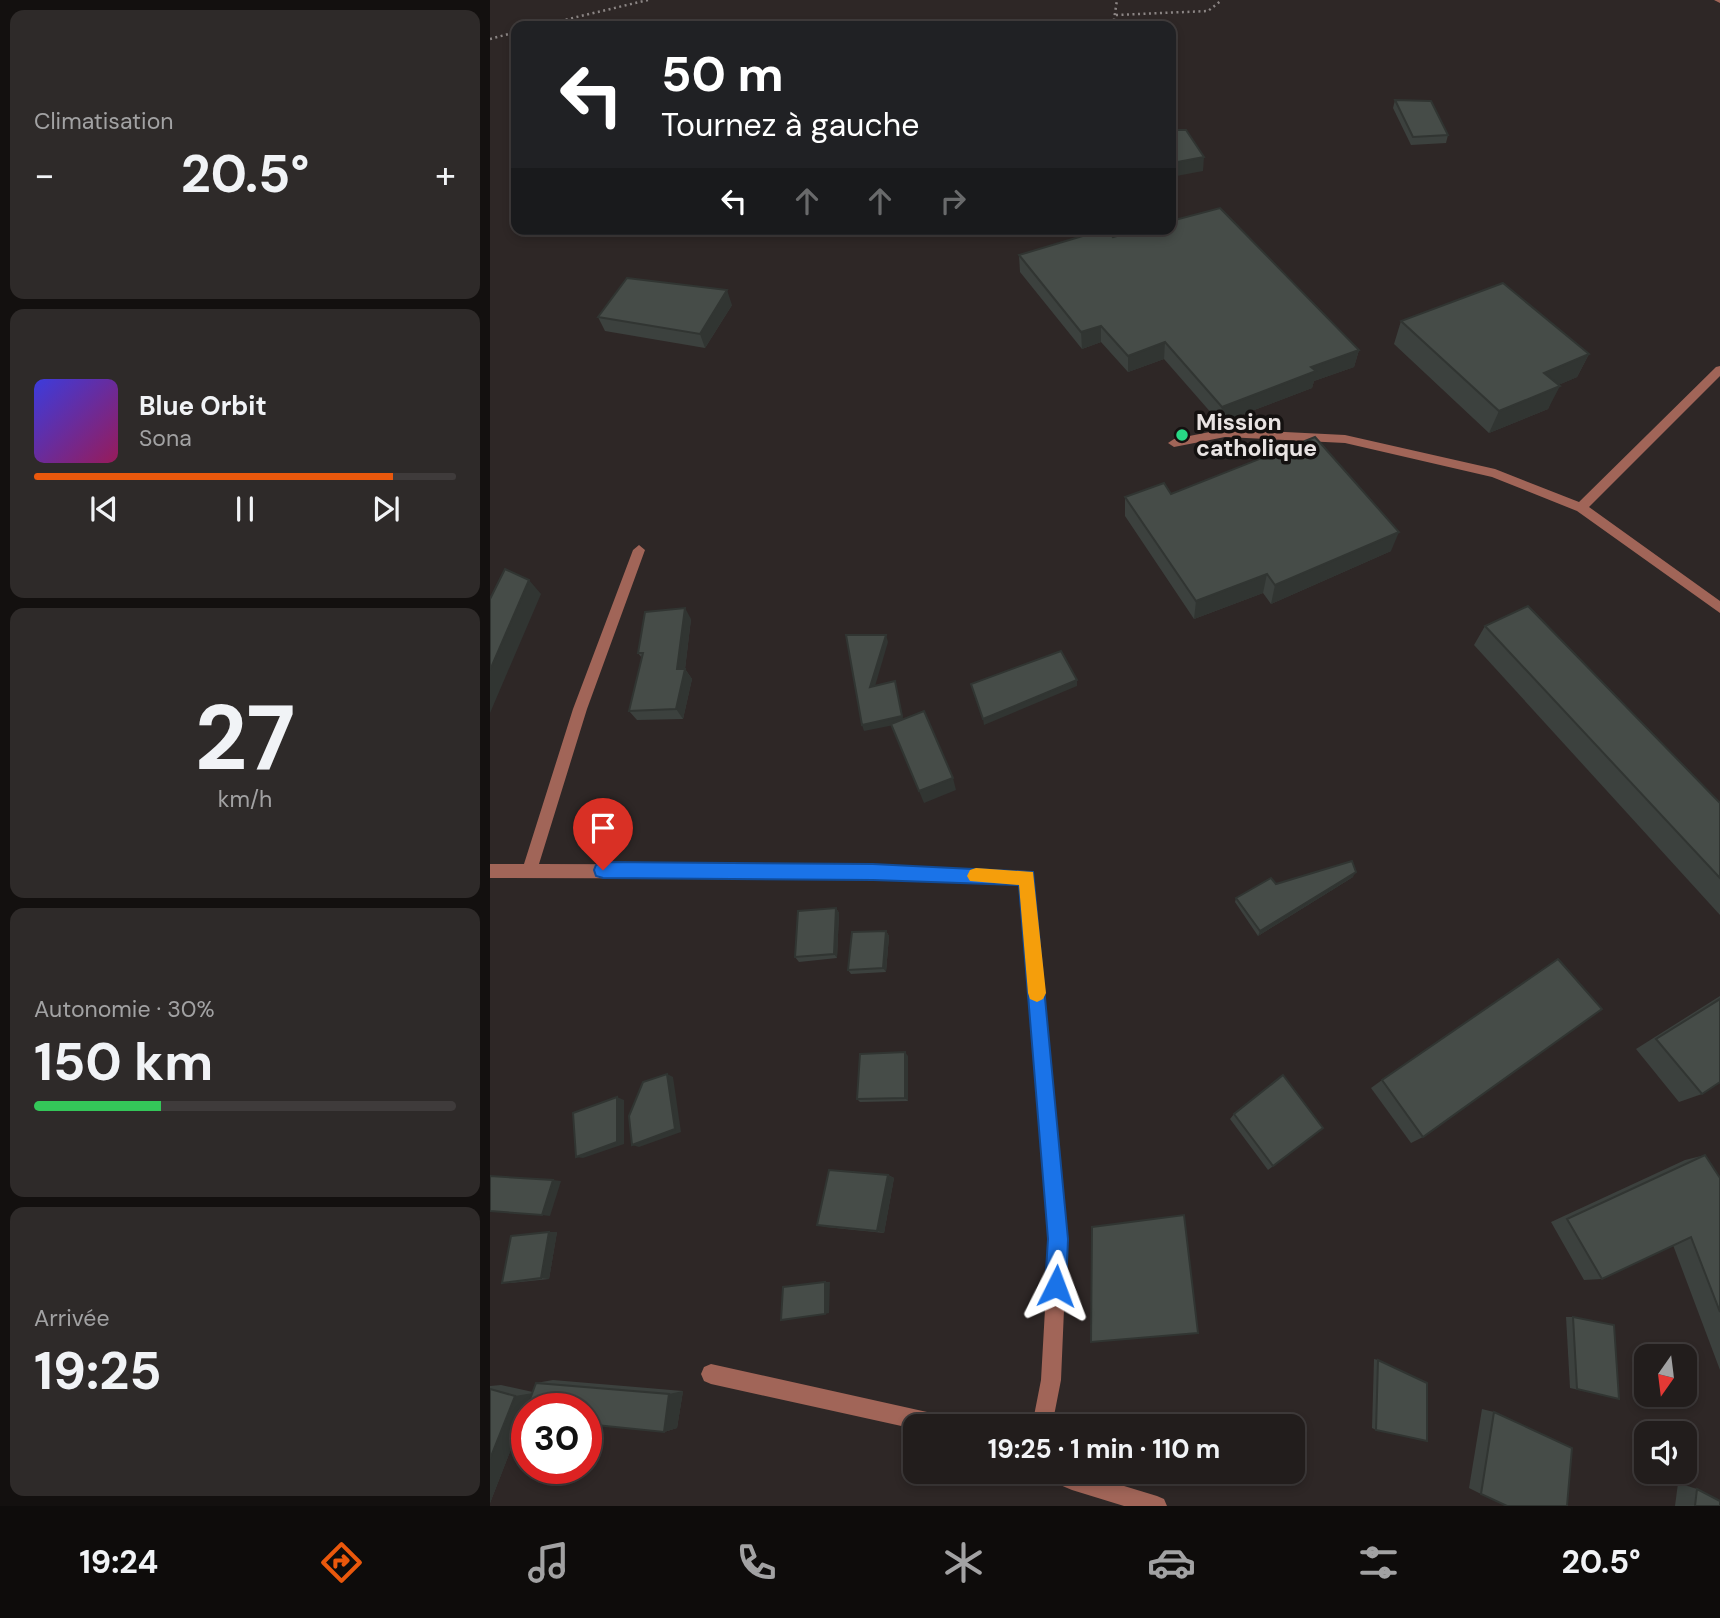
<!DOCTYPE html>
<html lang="fr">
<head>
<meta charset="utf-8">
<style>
	body { margin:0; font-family:"DM Sans",sans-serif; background:#2e2a29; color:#f1f3f6; height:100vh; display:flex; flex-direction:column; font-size:26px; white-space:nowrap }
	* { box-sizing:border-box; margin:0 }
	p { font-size:23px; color:#a2a2a3 }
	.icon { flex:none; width:38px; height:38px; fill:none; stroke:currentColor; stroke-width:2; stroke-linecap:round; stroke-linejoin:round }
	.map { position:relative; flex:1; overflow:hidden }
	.details { display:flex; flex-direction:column; gap:10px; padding:10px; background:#13100f; width:490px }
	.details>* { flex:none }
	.guide { position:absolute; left:21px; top:21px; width:665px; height:214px; border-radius:14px; box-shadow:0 4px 10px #0003,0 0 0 2px #3f3b3b; background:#202124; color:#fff; overflow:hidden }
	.needle { width:46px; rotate:194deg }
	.controls { position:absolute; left:1144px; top:1344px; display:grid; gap:14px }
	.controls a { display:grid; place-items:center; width:63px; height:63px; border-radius:14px; background:#221d1c; box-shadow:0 4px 10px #0003,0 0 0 2px #3f3b3b; font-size:35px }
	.speed { position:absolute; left:21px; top:1393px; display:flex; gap:14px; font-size:35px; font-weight:700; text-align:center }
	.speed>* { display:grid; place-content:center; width:91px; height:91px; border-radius:50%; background:#221d1c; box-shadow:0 4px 10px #0003,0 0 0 2px #3f3b3b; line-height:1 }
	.speed .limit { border:10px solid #d22; background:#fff; color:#111 }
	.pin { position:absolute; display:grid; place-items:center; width:60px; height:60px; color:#fff; margin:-72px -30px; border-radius:50% 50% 50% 0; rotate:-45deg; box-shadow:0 0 7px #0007 }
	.pin .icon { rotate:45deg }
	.me { position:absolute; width:77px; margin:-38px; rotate:3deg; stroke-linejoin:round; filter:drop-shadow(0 0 5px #0008) }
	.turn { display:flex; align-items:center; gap:24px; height:147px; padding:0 35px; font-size:32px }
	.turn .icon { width:91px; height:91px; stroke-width:2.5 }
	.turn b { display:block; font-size:49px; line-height:60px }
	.lanes { display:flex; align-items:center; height:66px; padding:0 35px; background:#0003; justify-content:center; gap:35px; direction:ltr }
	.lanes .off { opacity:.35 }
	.big { font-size:52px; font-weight:700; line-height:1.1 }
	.details .tile { flex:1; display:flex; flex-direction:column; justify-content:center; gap:10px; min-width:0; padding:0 24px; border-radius:14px; background:#2e2a29 }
	.details .dial { align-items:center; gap:0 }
	.dial b { font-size:91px; line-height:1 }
	.song { display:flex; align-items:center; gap:21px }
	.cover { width:84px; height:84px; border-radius:10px; background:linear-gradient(135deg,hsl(240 70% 55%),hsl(330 70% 35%)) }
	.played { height:7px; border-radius:4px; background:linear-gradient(90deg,#ea580c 85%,#3f3b3b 85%) }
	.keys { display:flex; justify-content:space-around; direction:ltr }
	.heat { display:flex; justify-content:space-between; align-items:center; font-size:38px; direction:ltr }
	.charge { height:10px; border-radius:5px; background:linear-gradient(90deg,#34c759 30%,#3f3b3b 0) }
	.trip { position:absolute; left:413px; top:1414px; width:402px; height:70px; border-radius:14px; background:#221d1c; box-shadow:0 4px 10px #0003,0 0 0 2px #3f3b3b; font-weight:700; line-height:70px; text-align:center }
	.tab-bar { display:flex; height:112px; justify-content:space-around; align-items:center; background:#0e0c0b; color:#a2a2a3 }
	.tab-bar .icon { width:49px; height:49px }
	.tab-bar .selected { color:#ea580c }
	.tab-bar b { font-size:32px; color:#f1f3f6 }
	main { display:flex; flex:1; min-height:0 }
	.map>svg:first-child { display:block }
</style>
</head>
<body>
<main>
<section class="details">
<div class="tile"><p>Climatisation</p>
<div class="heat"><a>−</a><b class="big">20.5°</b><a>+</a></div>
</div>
<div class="tile">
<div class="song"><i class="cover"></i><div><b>Blue Orbit</b><p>Sona</p></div></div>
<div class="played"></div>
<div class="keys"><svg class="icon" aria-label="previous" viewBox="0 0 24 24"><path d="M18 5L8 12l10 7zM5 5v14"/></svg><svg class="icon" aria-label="pause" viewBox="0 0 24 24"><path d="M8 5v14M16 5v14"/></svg><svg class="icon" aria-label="next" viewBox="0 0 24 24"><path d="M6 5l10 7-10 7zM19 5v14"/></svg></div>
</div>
<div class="tile dial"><b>27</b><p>km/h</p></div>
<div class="tile"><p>Autonomie · 30%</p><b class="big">150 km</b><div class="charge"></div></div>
<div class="tile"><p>Arrivée</p><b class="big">19:25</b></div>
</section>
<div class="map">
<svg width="1230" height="1506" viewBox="0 0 1230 1506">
	<rect width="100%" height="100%" fill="#2e2726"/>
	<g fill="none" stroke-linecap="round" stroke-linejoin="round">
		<g stroke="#8b8584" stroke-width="2.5" stroke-dasharray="2 3.5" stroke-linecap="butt">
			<path d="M626,15L718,11L732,0"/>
			<path d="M49,26L158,0"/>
			<path d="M623,26L627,0"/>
			<path d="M0,39L26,32"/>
		</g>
		<g fill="#a16558" fill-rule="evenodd">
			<path d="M1224,0H1230V3Z"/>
			<path d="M1230,366V376L1099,507L1230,601V613L1087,511L1002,477L855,443L735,437L684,447L678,443L684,439L735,429L855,435L1005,469L1089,502L1226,367Z"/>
			<path d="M149,545L155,550L97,709L49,864L383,865L537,871L542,873L577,1239L571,1380L562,1426H542L551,1380L559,1239L530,885L383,879L0,878V864H34L83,709L143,550Z"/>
			<path d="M221,1364L455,1416L462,1419L465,1426H425V1429L221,1384L214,1381L211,1374L214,1367Z"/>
			<path d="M553,1472H588L667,1496L674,1499L677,1506H634L582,1490L556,1479Z"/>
		</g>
	</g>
	<g fill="#3c413e">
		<path d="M905,100L958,135L956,143L921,145L903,108Z"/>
		<path d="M623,237L869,350L864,367L824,381L822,388L730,423L674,359L638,372L611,342L592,349L530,272L529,255Z"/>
		<path d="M242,305L215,348L115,331L108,317Z"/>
		<path d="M911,321L1099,354L1087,377L1068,385L1058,409L999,433L904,344Z"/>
		<path d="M681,494L901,551L781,604L773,593L704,619L635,516V497Z"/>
		<path d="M201,619L195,669L202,679L193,719L147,720L139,711L152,658L148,653Z"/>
		<path d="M995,626L1230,803V915L984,645Z"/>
		<path d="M863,877L768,936L745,902L746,898L786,884Z"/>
		<path d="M346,908L349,913L347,958L309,962L305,957Z"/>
		<path d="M396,931L399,936L396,972L361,974L358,970Z"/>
		<path d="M1230,996V1082L1212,1094L1189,1102L1146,1049Z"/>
		<path d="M418,1056V1101L370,1102L367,1099Z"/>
		<path d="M892,1080L933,1137L921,1143L881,1088Z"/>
		<path d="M744,1114L833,1128L778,1170L740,1119Z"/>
		<path d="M1215,1155L1230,1178V1370L1183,1245L1112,1279L1094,1280L1061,1222L1195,1160Z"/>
		<path d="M398,1175L404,1178L394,1233L335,1227L327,1225Z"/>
		<path d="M59,1232H67L59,1279L21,1283H12Z"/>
		<path d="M1076,1317H1083L1129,1399L1080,1388Z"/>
		<path d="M884,1359L888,1360L886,1430L882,1428Z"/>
		<path d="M63,1380L193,1391L187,1428L174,1432L33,1418L0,1503V1386L11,1385L43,1392L46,1383Z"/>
		<path d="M992,1409L1004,1412L991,1494L979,1488Z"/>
		<path d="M1188,1483L1207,1489L1230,1506H1185Z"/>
	</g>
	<g fill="#313532">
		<path d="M714,157L713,171L681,177L682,163Z"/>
		<path d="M237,290L242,305L215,348L210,334Z"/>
		<path d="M611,326V342L592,349L591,332Z"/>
		<path d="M675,342L674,359L638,372V356Z"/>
		<path d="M869,350L864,367L824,381L822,388L730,423L732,407L821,367Z"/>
		<path d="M1099,354L1087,377L1043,396L1054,373Z"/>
		<path d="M1070,386L1058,409L999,433L1009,411Z"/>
		<path d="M909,532L901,551L781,604L785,585Z"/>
		<path d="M777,574L773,593L704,619L706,601Z"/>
		<path d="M39,580L51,594L0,713V670Z"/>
		<path d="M195,608L201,619L195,669L202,679L193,719L186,709L187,669Z"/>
		<path d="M396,635L398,642L383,693L380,687Z"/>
		<path d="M587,680V686L494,725L493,719Z"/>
		<path d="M405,681L414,723L374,731L372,725Z"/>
		<path d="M463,778L466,790L434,803L429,791Z"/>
		<path d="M866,872L863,877L768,936L770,931Z"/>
		<path d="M346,908L349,913L347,958L344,954Z"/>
		<path d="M396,931L399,936L396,972L393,968Z"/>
		<path d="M415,1052L418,1056V1101L415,1098Z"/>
		<path d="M177,1074L183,1077L191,1132L149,1147L142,1145Z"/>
		<path d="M127,1097L134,1100V1144L93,1158L86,1157Z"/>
		<path d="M398,1175L404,1178L394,1233L387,1231Z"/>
		<path d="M63,1180L71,1181L60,1216L52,1215Z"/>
		<path d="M59,1232H67L59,1279L51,1278Z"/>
		<path d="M335,1282H340L339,1313L335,1314Z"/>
		<path d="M193,1391L187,1428L174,1432L179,1394Z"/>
		<path d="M43,1393L0,1503V1459L25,1396Z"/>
	</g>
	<g fill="#464c48" stroke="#313532" stroke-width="2">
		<path d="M905,100L941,101L958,135L923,137Z"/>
		<path d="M681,130H696L714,157L682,163L681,162Z"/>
		<path d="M730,208L869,350L821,367L826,371L732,407L675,342L638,356L611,326L591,332L529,255L616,229L623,237L652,229H681V221Z"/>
		<path d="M137,278L237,290L210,334L108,317Z"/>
		<path d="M1013,283L1099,354L1054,373L1070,386L1009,411L911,321Z"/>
		<path d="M825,437L909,532L785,585L777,574L706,601L635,497L674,483L681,494Z"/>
		<path d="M15,569L39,580L0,670V599Z"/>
		<path d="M1038,606L1230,803V878L995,626Z"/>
		<path d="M195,608L187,669H195L186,709L139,711L153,653H148L155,612Z"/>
		<path d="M356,635H396L380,687L405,681L412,716L372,725Z"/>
		<path d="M571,651L587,680L493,719L481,684Z"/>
		<path d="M434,711L463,778L429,791L401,724Z"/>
		<path d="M862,861L866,872L770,931L746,898L781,878L786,884Z"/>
		<path d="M346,908L344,954L305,957L308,911Z"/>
		<path d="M396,931L393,968L358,970L362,932Z"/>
		<path d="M1068,959L1112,1009L933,1137L892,1080Z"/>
		<path d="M1230,999V1082L1212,1094L1166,1039Z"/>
		<path d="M415,1052V1098L367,1099L370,1054Z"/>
		<path d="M177,1074L185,1129L142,1145L139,1116L153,1082Z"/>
		<path d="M793,1075L833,1128L783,1166L744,1114Z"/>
		<path d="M127,1097V1142L86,1157L83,1113Z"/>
		<path d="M1215,1155L1230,1178V1312L1201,1237L1112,1279L1077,1219Z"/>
		<path d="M339,1170L398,1175L387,1231L327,1225Z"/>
		<path d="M0,1176L63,1180L52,1215L0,1211Z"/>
		<path d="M694,1215L708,1333L601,1342L602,1227Z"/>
		<path d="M59,1232L51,1278L12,1283L21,1236Z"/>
		<path d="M335,1282V1314L291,1320L293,1287Z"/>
		<path d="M1083,1317L1124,1325L1129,1399L1087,1389Z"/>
		<path d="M888,1360L937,1383V1441L886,1430Z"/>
		<path d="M46,1383L179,1394L174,1432L96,1424V1409H37V1419L33,1418Z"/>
		<path d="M0,1389L25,1396L0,1459Z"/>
		<path d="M1004,1412L1082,1448L1077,1506H1017L991,1494Z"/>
		<path d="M1207,1489L1230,1501V1506H1205Z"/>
	</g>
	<path fill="#1a73e8" stroke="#114b97" stroke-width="2" d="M113,862L383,864L543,872L578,1239L576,1286L573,1293L566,1296L558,1293L555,1286L558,1239L529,885L383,880L113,878L106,876L104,870L106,865Z"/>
	<path fill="#f59e0b" d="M486,868L543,872L556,993L553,999L547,1002L540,999L538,993L529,885L480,881L477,876L480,870Z"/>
	<circle fill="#28d885" stroke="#141110" stroke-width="2.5" cx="692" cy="435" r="7"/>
	<g text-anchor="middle" stroke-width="7" stroke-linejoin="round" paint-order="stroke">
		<g font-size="23" font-weight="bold" fill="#e8e3e2" stroke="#141110" text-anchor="start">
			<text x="706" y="430">Mission<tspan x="706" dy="26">catholique</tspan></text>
		</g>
	</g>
</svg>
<div class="controls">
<a><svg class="needle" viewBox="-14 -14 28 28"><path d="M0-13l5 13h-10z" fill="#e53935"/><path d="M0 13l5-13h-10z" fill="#a2a2a3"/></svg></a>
<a><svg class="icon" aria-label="sound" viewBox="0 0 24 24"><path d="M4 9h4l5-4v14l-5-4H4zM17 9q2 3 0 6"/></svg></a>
</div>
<div class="speed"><div class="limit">30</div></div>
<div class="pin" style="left:113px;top:870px;background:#d93025"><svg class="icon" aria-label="arrive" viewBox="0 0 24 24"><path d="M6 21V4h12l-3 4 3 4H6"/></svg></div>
<svg class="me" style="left:566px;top:1286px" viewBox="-20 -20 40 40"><path d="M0-17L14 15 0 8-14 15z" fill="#1a73e8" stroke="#fff" stroke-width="4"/></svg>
<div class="trip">19:25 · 1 min · 110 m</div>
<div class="guide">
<div class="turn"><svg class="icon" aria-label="left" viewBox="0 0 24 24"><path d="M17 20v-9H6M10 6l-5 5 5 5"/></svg><div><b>50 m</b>Tournez à gauche</div></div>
<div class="lanes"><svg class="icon" aria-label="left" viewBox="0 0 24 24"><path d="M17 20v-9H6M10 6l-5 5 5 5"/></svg><svg class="icon off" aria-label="ahead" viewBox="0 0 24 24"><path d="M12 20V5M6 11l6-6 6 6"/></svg><svg class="icon off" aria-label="ahead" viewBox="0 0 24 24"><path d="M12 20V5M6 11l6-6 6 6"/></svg><svg class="icon off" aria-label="right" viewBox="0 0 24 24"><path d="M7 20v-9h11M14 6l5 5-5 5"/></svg></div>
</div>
</div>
</main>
<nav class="tab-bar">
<b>19:24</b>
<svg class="icon selected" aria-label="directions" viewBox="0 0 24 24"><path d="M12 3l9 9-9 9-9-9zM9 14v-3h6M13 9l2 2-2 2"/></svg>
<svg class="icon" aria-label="music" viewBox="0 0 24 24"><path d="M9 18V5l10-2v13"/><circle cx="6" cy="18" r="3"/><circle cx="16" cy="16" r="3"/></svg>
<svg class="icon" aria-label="phone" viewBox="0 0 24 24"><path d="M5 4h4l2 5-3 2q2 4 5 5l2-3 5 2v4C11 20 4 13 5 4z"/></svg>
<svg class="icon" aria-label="climate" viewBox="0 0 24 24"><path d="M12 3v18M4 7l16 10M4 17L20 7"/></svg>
<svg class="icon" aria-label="car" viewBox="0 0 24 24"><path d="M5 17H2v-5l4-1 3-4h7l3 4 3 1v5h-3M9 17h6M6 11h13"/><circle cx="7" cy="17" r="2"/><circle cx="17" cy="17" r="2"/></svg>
<svg class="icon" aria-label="filters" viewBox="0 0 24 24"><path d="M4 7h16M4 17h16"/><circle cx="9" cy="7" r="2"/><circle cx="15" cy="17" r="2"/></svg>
<b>20.5°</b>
</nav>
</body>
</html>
